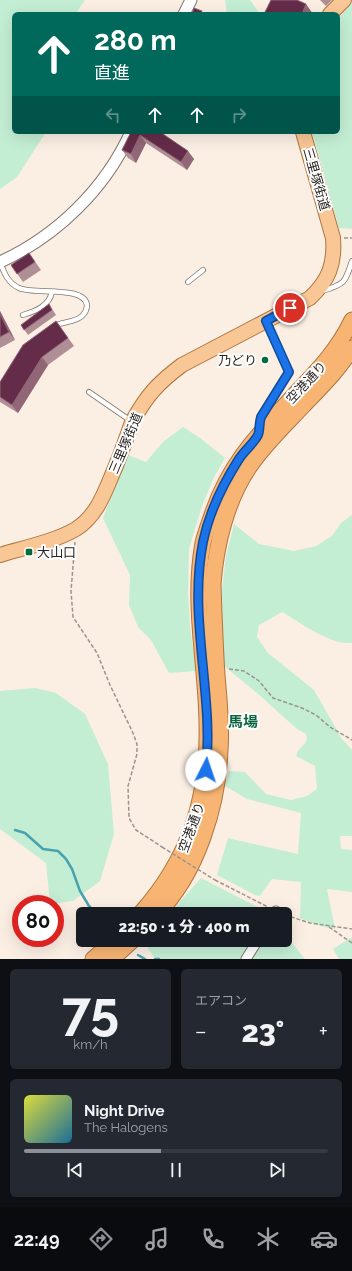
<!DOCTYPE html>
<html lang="ja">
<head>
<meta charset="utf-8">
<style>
	body { margin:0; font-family:Raleway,"Noto Sans JP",sans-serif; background:#242831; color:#f1f3f6; height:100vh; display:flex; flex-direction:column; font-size:15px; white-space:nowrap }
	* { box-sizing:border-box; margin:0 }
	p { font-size:13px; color:#9ea1a6 }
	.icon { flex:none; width:22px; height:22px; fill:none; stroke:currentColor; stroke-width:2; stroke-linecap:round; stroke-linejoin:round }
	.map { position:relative; height:959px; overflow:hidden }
	.sheet { display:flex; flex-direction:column; gap:10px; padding:10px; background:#0d0f14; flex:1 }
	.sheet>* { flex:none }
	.top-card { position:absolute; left:12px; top:12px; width:328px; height:122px; border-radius:6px; box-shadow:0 4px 16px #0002; background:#00695c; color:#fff; overflow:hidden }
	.speed { position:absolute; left:12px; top:895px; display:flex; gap:8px; font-size:20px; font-weight:700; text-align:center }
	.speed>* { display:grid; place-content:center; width:52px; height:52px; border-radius:50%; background:#171b24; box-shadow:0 4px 16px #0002; line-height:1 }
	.speed .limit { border:6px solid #d22; background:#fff; color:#111 }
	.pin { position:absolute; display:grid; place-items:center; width:34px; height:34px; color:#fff; margin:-17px; border:2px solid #fff; border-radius:50%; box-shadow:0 1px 4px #0007 }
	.me { position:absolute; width:44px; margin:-22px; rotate:4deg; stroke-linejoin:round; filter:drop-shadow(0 0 3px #0008) }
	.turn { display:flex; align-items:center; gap:14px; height:84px; padding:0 16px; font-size:18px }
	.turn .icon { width:52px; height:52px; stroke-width:2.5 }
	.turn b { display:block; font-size:28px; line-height:34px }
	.lanes { display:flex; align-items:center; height:38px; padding:0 16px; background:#0003; justify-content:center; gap:20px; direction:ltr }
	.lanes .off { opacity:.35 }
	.big { font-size:30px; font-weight:800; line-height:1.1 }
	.sheet .tile { flex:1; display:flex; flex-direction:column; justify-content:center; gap:6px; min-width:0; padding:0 14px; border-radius:6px; background:#242831 }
	.sheet .dial { align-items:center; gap:0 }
	.dial b { font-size:52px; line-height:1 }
	.song { display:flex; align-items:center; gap:12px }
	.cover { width:48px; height:48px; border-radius:6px; background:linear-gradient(135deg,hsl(60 70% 55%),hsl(200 70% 35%)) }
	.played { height:4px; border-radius:2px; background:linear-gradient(90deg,#8c9099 45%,#363941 45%) }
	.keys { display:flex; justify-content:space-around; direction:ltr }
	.heat { display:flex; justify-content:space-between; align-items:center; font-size:22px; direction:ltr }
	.sheet .tiles { flex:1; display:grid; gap:10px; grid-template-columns:1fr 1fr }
	.tile:last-child { grid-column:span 2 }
	.trip { position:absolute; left:76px; top:907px; width:216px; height:40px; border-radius:6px; background:#171b24; box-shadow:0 4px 16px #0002; font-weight:800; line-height:40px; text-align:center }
	.dock { display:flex; height:64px; justify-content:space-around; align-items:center; background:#090b0e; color:#9ea1a6 }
	.dock .icon { width:28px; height:28px }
	.dock .active { color:#8c9099 }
	.dock b { font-size:18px; color:#f1f3f6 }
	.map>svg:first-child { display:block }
</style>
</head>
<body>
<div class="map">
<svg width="352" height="959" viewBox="0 0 352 959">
	<rect width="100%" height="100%" fill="#fbefe4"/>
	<g fill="#c3eed4">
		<path d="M0,0H85L76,13V14H14V132H46L17,177L0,189Z"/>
		<path d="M225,0H250L258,11L257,14H227Z"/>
		<path d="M352,3V229L339,228L312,132H338V19Z"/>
		<path d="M183,427L200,438L225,458L214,477L202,506L189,549L188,591L190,627L196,671L169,673L151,640L138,627L129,605L130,575L103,518L128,455L146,462L163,442Z"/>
		<path d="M352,515V643C330,645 301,623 282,612L259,625L257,637L268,653L314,690L342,739L352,750V836H340L341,849L352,850V892L327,889L335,929L320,926L300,918L301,882L272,879L260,896L255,895L217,875L228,838L298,854L301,813L247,799L225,786L229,771L245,772L266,794L291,800L307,796L317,789L315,766L296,756C298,746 310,745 306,734L297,729L257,693L224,666L222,589L226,555L234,524L259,544L294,551L316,546L332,536L341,523Z"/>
		<path d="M35,688L56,693L85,714L108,764L114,834L100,881L73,901L50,904L46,863L0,829V691Z"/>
		<path d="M201,878L265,911L268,914H169Z"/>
		<path d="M285,934L305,959H155L144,942L146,940H285Z"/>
		<path d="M352,937V959H339L333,949Z"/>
	</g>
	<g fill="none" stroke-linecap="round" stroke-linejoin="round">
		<g stroke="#48a3b0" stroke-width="2.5">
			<path d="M15,830L25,833L43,849L58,851L66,859L72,869L80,891L89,906L97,914"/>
			<path d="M138,955L145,959"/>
			<path d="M155,959H159"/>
		</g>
		<defs>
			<g id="service">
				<path d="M0,262C4,273 8,283 19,288C34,295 84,285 87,305C87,309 85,313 82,316C76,322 62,322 54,326"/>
				<path d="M188,282L203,270"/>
				<path d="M322,291C345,284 345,283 352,261"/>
				<path d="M23,315C36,311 49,306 52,292"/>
				<path d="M89,392L131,421"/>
				<path d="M258,429L261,417L289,372L267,323"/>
			</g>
			<g id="minor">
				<path d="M274,914L276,911"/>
				<path d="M246,959L258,940"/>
			</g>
			<g id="tertiary">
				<path d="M184,14L191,0"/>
				<path d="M0,262C57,236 105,189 131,132"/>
			</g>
			<g id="primary">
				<path d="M330,14L344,0"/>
				<path d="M0,555C23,548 56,541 76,529C98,515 105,491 115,468C121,453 127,437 132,422C147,395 158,383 182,365L310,298C329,280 335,264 333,238L303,132"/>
			</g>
			<g id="trunk">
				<path d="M140,914C190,858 209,797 207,722C206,662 192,603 203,543C205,534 209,524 212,515C230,461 261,432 298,391C320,368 338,349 352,320"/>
				<path d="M157,914C197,874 218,806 220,750C222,725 219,700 217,675C215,644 214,614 213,584C216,544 227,499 250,466C265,444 285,425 303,406C320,388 339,370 352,348"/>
				<path d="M93,959L115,940"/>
				<path d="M112,959L133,940"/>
			</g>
		</defs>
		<use href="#service" stroke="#82776e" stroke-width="6"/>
		<use href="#minor" stroke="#82776e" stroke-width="11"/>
		<use href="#tertiary" stroke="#82776e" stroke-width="13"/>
		<use href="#primary" stroke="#ae753f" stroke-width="16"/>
		<use href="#trunk" stroke="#ae753f" stroke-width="17"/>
		<g stroke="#9c948c" stroke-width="1.5" stroke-dasharray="4 2" stroke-linecap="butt">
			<path d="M344,238H352"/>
			<path d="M75,542L71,591L73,617L97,653L110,685L133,733L137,744V754L128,786L129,818L136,830L162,847"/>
			<path d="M229,669L244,671L259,681L273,698L302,708L316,715L330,727L352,740"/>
			<path d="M215,880L268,907"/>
			<path d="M285,915L310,923L352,929"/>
			<path d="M329,927L352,943"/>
		</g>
		<use href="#service" stroke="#fff" stroke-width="4.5"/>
		<use href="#minor" stroke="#fff" stroke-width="9"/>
		<use href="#tertiary" stroke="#fff" stroke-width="11"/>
		<use href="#primary" stroke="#f9c796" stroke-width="14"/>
		<use href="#trunk" stroke="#f7b473" stroke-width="15"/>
		<path stroke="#9c948c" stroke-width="1.5" stroke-dasharray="4 2" stroke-linecap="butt" d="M162,847L215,880"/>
	</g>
	<g fill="#b08e96">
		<path d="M320,0H332L326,6Z"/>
		<path d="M131,132H160L194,159L187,170L146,143L136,163L128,158L122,150Z"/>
		<path d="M29,253L41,270L23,282L11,265Z"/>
		<path d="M49,304L56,315L28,335L21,325Z"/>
		<path d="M0,311L15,340L0,348Z"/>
		<path d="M56,321L74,346L48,365L18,413L0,402V382Z"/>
	</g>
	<g fill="#916677">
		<path d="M306,4L313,14H302Z"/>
		<path d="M140,135L146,143L136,163L131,154Z"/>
		<path d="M188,151L194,159L187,170L181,162Z"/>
		<path d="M0,311L15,340L9,332L0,314Z"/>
		<path d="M42,357L48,365L18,413L12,405Z"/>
	</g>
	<g fill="#642c48" stroke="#916677">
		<path d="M271,0H297L306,4L302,14H264Z"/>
		<path d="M194,8L202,11L201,14H192Z"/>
		<path d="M131,132H160L188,151L181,162L140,135L131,154L122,150Z"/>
		<path d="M29,253L35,262L17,274L11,265Z"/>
		<path d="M49,304L52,310L24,330L21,325Z"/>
		<path d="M0,314L9,332L0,337Z"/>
		<path d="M56,321L68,338L42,357L12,405L0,397V382L23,345Z"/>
	</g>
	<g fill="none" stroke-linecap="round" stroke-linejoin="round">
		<defs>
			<path id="route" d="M206,770C214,694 188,618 203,542C209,513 223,484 239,459C244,451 254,443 258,435C260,430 259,423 261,417L289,372L266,321L290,308"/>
		</defs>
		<use href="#route" stroke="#114b97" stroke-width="10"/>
		<use href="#route" stroke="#1a73e8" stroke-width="7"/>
	</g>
	<g fill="#006a41" stroke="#fefefe" stroke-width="1.5">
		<circle cx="265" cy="360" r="4"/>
		<rect x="25" y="548" width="8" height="8" rx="2"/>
	</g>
	<g text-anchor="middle" stroke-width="4" stroke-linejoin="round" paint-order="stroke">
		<g font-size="13" fill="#292420" stroke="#fefefe">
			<text transform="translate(317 179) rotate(74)" y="5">三里塚街道</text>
			<text transform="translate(306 382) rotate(-47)" y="5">空港通り</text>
			<text transform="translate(125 443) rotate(-67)" y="5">三里塚街道</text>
			<text transform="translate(191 827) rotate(-70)" y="5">空港通り</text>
		</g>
		<g font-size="13" fill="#292420" stroke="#fefefe" text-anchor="end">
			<text x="257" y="365">乃どり</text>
			<text x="37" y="557" text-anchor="start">大山口</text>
		</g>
		<g font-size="15" font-weight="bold" fill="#0e6640" stroke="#fefefe">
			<text x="243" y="727">馬場</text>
		</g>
	</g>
</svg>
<div class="speed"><div class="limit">80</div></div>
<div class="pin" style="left:290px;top:308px;background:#d93025"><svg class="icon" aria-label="arrive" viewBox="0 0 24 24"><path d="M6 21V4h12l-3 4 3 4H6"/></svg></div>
<svg class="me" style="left:206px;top:770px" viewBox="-20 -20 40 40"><circle r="19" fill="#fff"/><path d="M0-13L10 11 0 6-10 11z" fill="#1a73e8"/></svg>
<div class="trip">22:50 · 1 分 · 400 m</div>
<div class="top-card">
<div class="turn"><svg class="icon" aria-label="ahead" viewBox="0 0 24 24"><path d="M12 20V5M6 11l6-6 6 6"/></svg><div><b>280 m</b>直進</div></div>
<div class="lanes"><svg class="icon off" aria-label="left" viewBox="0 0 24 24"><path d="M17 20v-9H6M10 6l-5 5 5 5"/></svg><svg class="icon" aria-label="ahead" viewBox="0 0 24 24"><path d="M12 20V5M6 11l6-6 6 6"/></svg><svg class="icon" aria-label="ahead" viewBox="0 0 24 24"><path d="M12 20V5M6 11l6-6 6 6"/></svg><svg class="icon off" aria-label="right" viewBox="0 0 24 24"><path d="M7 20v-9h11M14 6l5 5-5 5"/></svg></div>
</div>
</div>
<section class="sheet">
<div class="tiles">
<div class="tile dial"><b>75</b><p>km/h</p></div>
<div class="tile"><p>エアコン</p>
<div class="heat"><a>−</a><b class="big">23°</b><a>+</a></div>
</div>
<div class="tile">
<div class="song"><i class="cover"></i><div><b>Night Drive</b><p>The Halogens</p></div></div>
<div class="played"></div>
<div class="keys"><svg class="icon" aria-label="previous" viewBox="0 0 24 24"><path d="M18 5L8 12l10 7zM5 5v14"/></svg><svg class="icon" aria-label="pause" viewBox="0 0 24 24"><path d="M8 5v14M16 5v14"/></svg><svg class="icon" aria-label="next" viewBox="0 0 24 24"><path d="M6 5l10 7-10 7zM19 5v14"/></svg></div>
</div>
</div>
</section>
<nav class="dock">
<b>22:49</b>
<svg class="icon active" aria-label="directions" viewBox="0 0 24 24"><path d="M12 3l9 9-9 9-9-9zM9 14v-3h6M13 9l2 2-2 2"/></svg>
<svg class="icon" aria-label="music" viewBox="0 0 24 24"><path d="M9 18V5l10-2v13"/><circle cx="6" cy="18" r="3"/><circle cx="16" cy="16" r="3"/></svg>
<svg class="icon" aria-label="phone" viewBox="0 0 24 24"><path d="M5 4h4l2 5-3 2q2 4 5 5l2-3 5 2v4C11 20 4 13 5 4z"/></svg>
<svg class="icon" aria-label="climate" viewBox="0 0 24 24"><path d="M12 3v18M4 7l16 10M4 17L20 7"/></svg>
<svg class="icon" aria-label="car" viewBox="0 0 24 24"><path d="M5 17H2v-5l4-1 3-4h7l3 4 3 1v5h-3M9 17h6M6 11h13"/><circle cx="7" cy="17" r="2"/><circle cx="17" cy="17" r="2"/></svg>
</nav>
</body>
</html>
